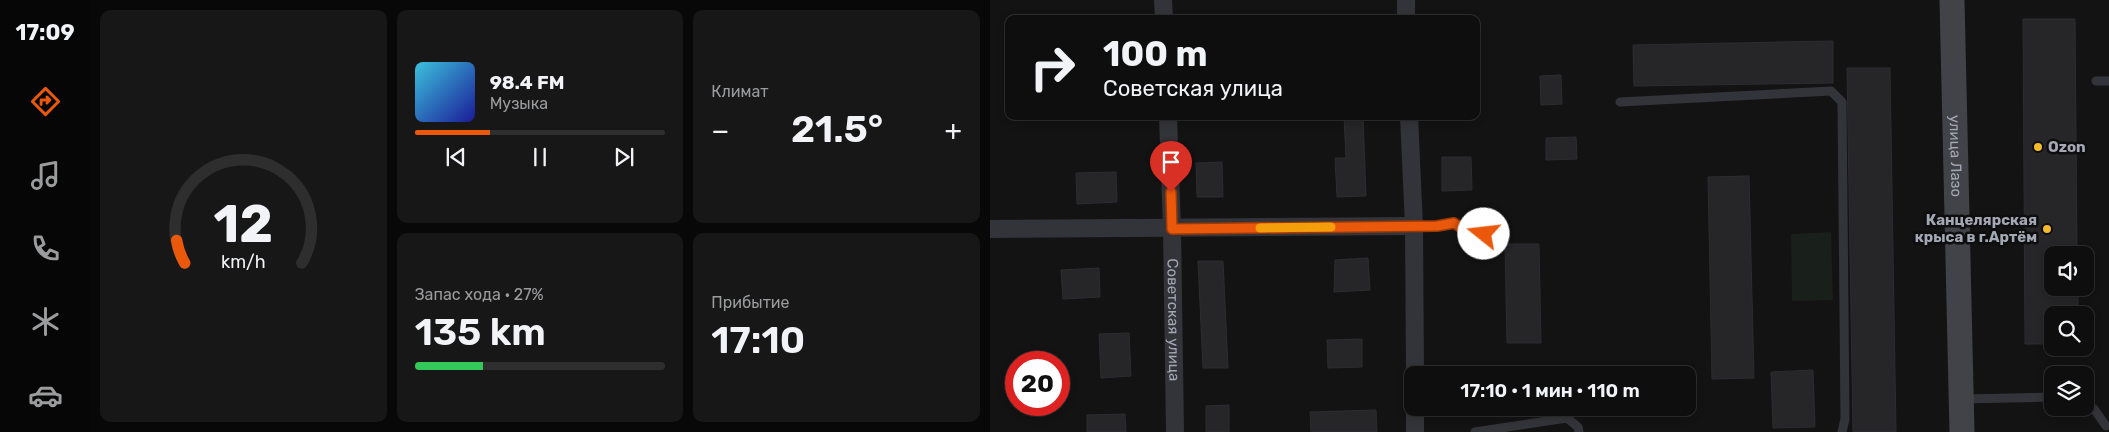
<!DOCTYPE html>
<html lang="ru">
<head>
<meta charset="utf-8">
<style>
	body { margin:0; font-family:Rubik,sans-serif; background:#171718; color:#f1f3f6; height:100vh; display:flex; flex-direction:column; font-size:19px; white-space:nowrap }
	* { box-sizing:border-box; margin:0 }
	p { font-size:16px; color:#9b9c9e }
	.icon { flex:none; width:28px; height:28px; fill:none; stroke:currentColor; stroke-width:2; stroke-linecap:round; stroke-linejoin:round }
	.map { position:relative; flex:1; overflow:hidden }
	.panel { display:flex; flex-direction:column; gap:10px; padding:10px; background:#080808; width:900px }
	.panel>* { flex:none }
	.guide { position:absolute; left:15px; top:15px; width:475px; height:105px; border-radius:10px; box-shadow:0 2px 8px #0003,0 0 0 1px #2e2e2f; background:#0e0e0f; color:#f1f3f6; overflow:hidden }
	.fabs { position:absolute; left:1054px; top:246px; display:grid; gap:10px }
	.fabs a { display:grid; place-items:center; width:50px; height:50px; border-radius:10px; background:#0e0e0f; box-shadow:0 2px 8px #0003,0 0 0 1px #2e2e2f; font-size:25px }
	.speed { position:absolute; left:15px; top:351px; display:flex; gap:10px; font-size:25px; font-weight:700; text-align:center }
	.speed>* { display:grid; place-content:center; width:65px; height:65px; border-radius:50%; background:#0e0e0f; box-shadow:0 2px 8px #0003,0 0 0 1px #2e2e2f; line-height:1 }
	.speed .limit { border:8px solid #d22; background:#fff; color:#111 }
	.pin { position:absolute; display:grid; place-items:center; width:42px; height:42px; color:#fff; margin:-51px -21px; border-radius:50% 50% 50% 0; rotate:-45deg; box-shadow:0 0 5px #0007 }
	.pin .icon { rotate:45deg }
	.me { position:absolute; width:55px; margin:-28px; rotate:286deg; stroke-linejoin:round; filter:drop-shadow(0 0 4px #0008) }
	.turn { display:flex; align-items:center; gap:18px; height:105px; padding:0 15px; font-size:22px }
	.turn .icon { width:65px; height:65px; stroke-width:2.5 }
	.turn b { display:block; font-size:35px; line-height:42px }
	.big { font-size:38px; font-weight:600; line-height:1.1 }
	.panel .widget { flex:1; display:flex; flex-direction:column; justify-content:center; gap:8px; min-width:0; padding:0 18px; border-radius:10px; background:#171718 }
	.panel .dial { align-items:center; gap:0 }
	.dial svg { height:130px; overflow:visible; fill:none; stroke:#2e2e2f; stroke-width:7; stroke-linecap:round; text-anchor:middle }
	.dial text { fill:#f1f3f6; stroke:none }
	.song { display:flex; align-items:center; gap:15px }
	.cover { width:60px; height:60px; border-radius:8px; background:linear-gradient(135deg,hsl(190 70% 55%),hsl(240 70% 35%)) }
	.played { height:5px; border-radius:2px; background:linear-gradient(90deg,#ea580c 30%,#2e2e2f 30%) }
	.keys { display:flex; justify-content:space-around; direction:ltr }
	.heat { display:flex; justify-content:space-between; align-items:center; font-size:28px; direction:ltr }
	.charge { height:8px; border-radius:4px; background:linear-gradient(90deg,#34c759 27%,#2e2e2f 0) }
	.panel .tiles { flex:1; display:grid; gap:10px; grid-template-columns:repeat(3,1fr) }
	.widget:first-child { grid-row:span 2 }
	.trip { position:absolute; left:414px; top:366px; width:292px; height:50px; border-radius:10px; background:#0e0e0f; box-shadow:0 2px 8px #0003,0 0 0 1px #2e2e2f; font-weight:600; line-height:50px; text-align:center }
	main { display:flex; flex:1; min-height:0 }
	.tab-bar { display:flex; flex-direction:column; width:90px; justify-content:space-around; align-items:center; background:#060606; color:#9b9c9e }
	.tab-bar .icon { width:35px; height:35px }
	.tab-bar .on { color:#ea580c }
	.tab-bar b { font-size:22px; color:#f1f3f6 }
	.map>svg:first-child { display:block }
</style>
</head>
<body>
<main>
<nav class="tab-bar">
<b>17:09</b>
<svg class="icon on" aria-label="directions" viewBox="0 0 24 24"><path d="M12 3l9 9-9 9-9-9zM9 14v-3h6M13 9l2 2-2 2"/></svg>
<svg class="icon" aria-label="music" viewBox="0 0 24 24"><path d="M9 18V5l10-2v13"/><circle cx="6" cy="18" r="3"/><circle cx="16" cy="16" r="3"/></svg>
<svg class="icon" aria-label="phone" viewBox="0 0 24 24"><path d="M5 4h4l2 5-3 2q2 4 5 5l2-3 5 2v4C11 20 4 13 5 4z"/></svg>
<svg class="icon" aria-label="climate" viewBox="0 0 24 24"><path d="M12 3v18M4 7l16 10M4 17L20 7"/></svg>
<svg class="icon" aria-label="car" viewBox="0 0 24 24"><path d="M5 17H2v-5l4-1 3-4h7l3 4 3 1v5h-3M9 17h6M6 11h13"/><circle cx="7" cy="17" r="2"/><circle cx="17" cy="17" r="2"/></svg>
</nav>
<section class="panel">
<div class="tiles">
<div class="widget dial"><svg viewBox="0 0 100 80">
<path d="M14 69A42 42 0 1 1 86 69"/>
<path d="M14 69A42 42 0 0 1 9 55" stroke="#ea580c"/>
<text x="50" y="56" font-size="32" font-weight="700">12</text>
<text x="50" y="72" font-size="11">km/h</text>
</svg></div>
<div class="widget">
<div class="song"><i class="cover"></i><div><b>98.4 FM</b><p>Музыка</p></div></div>
<div class="played"></div>
<div class="keys"><svg class="icon" aria-label="previous" viewBox="0 0 24 24"><path d="M18 5L8 12l10 7zM5 5v14"/></svg><svg class="icon" aria-label="pause" viewBox="0 0 24 24"><path d="M8 5v14M16 5v14"/></svg><svg class="icon" aria-label="next" viewBox="0 0 24 24"><path d="M6 5l10 7-10 7zM19 5v14"/></svg></div>
</div>
<div class="widget"><p>Климат</p>
<div class="heat"><a>−</a><b class="big">21.5°</b><a>+</a></div>
</div>
<div class="widget"><p>Запас хода · 27%</p><b class="big">135 km</b><div class="charge"></div></div>
<div class="widget"><p>Прибытие</p><b class="big">17:10</b></div>
</div>
</section>
<div class="map">
<svg width="1119" height="432" viewBox="0 0 1119 432">
	<rect width="100%" height="100%" fill="#131314"/>
	<path fill="#191f1a" d="M841,232L843,300L802,301L801,234Z"/>
	<g fill="#262528" stroke="#2d2c30">
		<path d="M1033,19H1085L1087,255H1062V288H1088V315H1062V344H1035Z"/>
		<path d="M843,41V83L644,86L643,45Z"/>
		<path d="M857,68H900L906,432H863Z"/>
		<path d="M571,75L572,104L551,105L550,76Z"/>
		<path d="M354,116H373L376,196L347,197L345,158H356Z"/>
		<path d="M586,137L587,159L556,160V138Z"/>
		<path d="M452,157H481L482,190L452,191Z"/>
		<path d="M232,162L233,197H207L206,163Z"/>
		<path d="M126,172L127,202L87,204L86,173Z"/>
		<path d="M759,176L764,378L722,379L718,177Z"/>
		<path d="M515,244H549L551,343H517Z"/>
		<path d="M378,258L380,290L344,292L345,260Z"/>
		<path d="M208,261H233L238,368H213Z"/>
		<path d="M109,268L110,297L73,299L71,270Z"/>
		<path d="M139,333L141,376L111,378L109,334Z"/>
		<path d="M372,339V367L338,368L337,340Z"/>
		<path d="M823,370L825,427L783,428L781,372Z"/>
		<path d="M239,405V432H216V406Z"/>
		<path d="M386,410L387,432H321L320,412Z"/>
		<path d="M135,414L136,432H97V415Z"/>
	</g>
	<g fill="none" stroke-linecap="round" stroke-linejoin="round">
		<g stroke="#333439" stroke-width="9">
			<path d="M1106,81H1119"/>
			<path d="M630,102L841,91L852,102L855,419L852,432"/>
			<path d="M424,226H447L464,223L483,235L494,234L501,240V253"/>
			<path d="M973,399L1062,397"/>
			<path d="M1095,404L1104,409L1116,426"/>
			<path d="M485,432L577,418L588,427L589,432"/>
		</g>
		<g stroke="#333439" stroke-width="18">
			<path d="M173,0L174,19"/>
			<path d="M416,0V19"/>
			<path id="s1" d="M178,116L182,229L185,432"/>
			<path d="M419,116L424,226L425,375"/>
			<path d="M0,229L424,226"/>
			<path d="M425,408V432"/>
		</g>
		<path stroke="#414349" stroke-width="25" id="s2" d="M962,0L972,432"/>
	</g>
	<g fill="none" stroke-linecap="round" stroke-linejoin="round">
		<defs>
			<path id="route" d="M181,192L182,229L447,226L464,223L483,235L494,234"/>
		</defs>
		<use href="#route" stroke="#983908" stroke-width="12"/>
		<use href="#route" stroke="#ea580c" stroke-width="9"/>
		<path stroke="#f59e0b" stroke-width="9" d="M270,228L341,227"/>
	</g>
	<g fill="#f3bb2c" stroke="#0e0e0f" stroke-width="2">
		<circle cx="1048" cy="147" r="5"/>
		<circle cx="1057" cy="229" r="5"/>
	</g>
	<g text-anchor="middle" stroke-width="5" stroke-linejoin="round" paint-order="stroke">
		<g font-size="15" font-weight="bold" fill="#a4a8b5" stroke="#0e0e0f" text-anchor="start">
			<text x="1058" y="152">Ozon</text>
			<text x="1047" y="225" text-anchor="end">Канцелярская<tspan x="1047" dy="17">крыса в г.Артём</tspan></text>
		</g>
		<g font-size="15" fill="#a4a8b5" stroke="#0e0e0f">
			<text dy="5" stroke="none"><textPath href="#s2" startOffset="156">улица Лазо</textPath></text>
			<text dy="5" stroke="none"><textPath href="#s1" startOffset="204">Советская улица</textPath></text>
		</g>
	</g>
</svg>
<div class="fabs">
<a><svg class="icon" aria-label="sound" viewBox="0 0 24 24"><path d="M4 9h4l5-4v14l-5-4H4zM17 9q2 3 0 6"/></svg></a>
<a><svg class="icon" aria-label="search" viewBox="0 0 24 24"><circle cx="10" cy="10" r="6"/><path d="M15 15l6 6"/></svg></a>
<a><svg class="icon" aria-label="layers" viewBox="0 0 24 24"><path d="M12 4l9 5-9 5-9-5zM3 14l9 5 9-5"/></svg></a>
</div>
<div class="speed"><div class="limit">20</div></div>
<div class="pin" style="left:181px;top:192px;background:#d93025"><svg class="icon" aria-label="arrive" viewBox="0 0 24 24"><path d="M6 21V4h12l-3 4 3 4H6"/></svg></div>
<svg class="me" style="left:494px;top:234px" viewBox="-20 -20 40 40"><circle r="19" fill="#fff"/><path d="M0-13L10 11 0 6-10 11z" fill="#ea580c"/></svg>
<div class="trip">17:10 · 1 мин · 110 m</div>
<div class="guide">
<div class="turn"><svg class="icon" aria-label="right" viewBox="0 0 24 24"><path d="M7 20v-9h11M14 6l5 5-5 5"/></svg><div><b>100 m</b>Советская улица</div></div>
</div>
</div>
</main>
</body>
</html>
